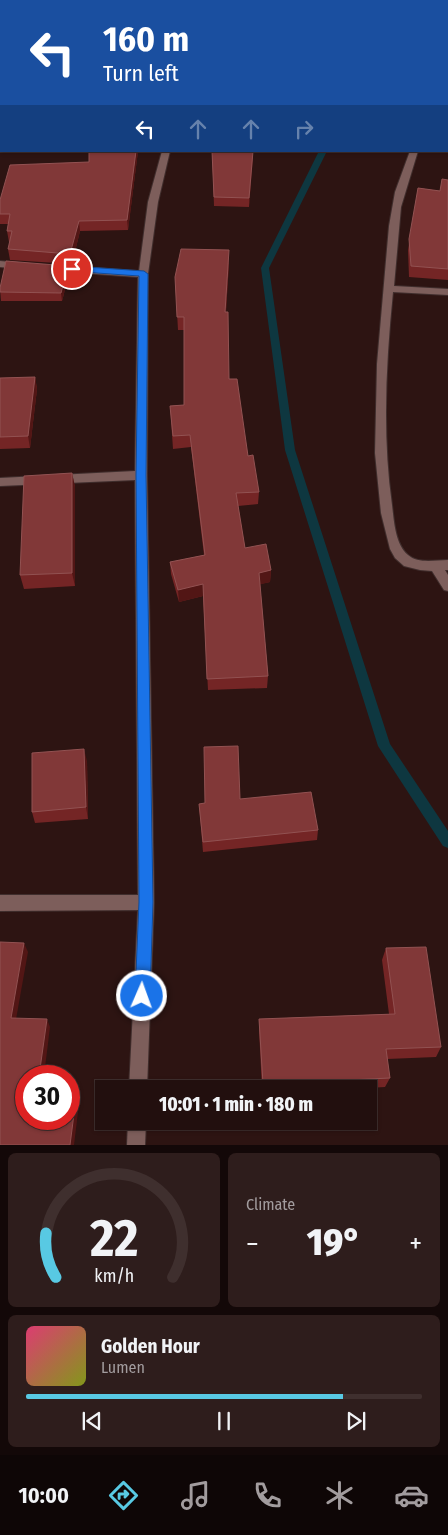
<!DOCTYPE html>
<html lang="en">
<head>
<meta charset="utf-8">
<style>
	body { margin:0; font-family:"Fira Sans Condensed",sans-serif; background:#2e1d1c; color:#f1f3f6; height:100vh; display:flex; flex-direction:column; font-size:19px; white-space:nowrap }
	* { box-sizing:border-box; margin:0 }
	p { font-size:16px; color:#a29c9e }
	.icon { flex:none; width:28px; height:28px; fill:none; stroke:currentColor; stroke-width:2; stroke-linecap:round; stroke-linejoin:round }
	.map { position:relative; height:1145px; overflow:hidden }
	.details { display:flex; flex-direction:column; gap:8px; padding:8px; background:#130808; flex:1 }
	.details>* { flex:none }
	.banner { position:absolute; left:0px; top:0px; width:449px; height:152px; box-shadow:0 1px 4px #0004,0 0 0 1px #3f2f2e; background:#1a4fa0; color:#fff; overflow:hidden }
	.speed { position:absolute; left:15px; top:1065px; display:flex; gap:10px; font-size:25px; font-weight:700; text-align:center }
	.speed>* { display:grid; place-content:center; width:65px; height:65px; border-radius:50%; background:#220f0e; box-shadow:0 1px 4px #0004,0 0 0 1px #3f2f2e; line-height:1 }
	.speed .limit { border:8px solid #d22; background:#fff; color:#111 }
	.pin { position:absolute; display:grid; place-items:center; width:42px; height:42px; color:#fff; margin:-21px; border:2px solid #fff; border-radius:50%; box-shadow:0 1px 5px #0007 }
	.me { position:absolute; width:55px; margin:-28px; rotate:2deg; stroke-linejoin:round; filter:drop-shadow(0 0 4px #0008) }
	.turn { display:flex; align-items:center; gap:18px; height:105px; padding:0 20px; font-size:22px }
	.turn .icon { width:65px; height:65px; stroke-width:2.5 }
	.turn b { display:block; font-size:35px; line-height:42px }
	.lanes { display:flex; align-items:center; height:48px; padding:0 20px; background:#0003; justify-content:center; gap:25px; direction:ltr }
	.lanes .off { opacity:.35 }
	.big { font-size:38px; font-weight:800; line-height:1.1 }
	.details .widget { flex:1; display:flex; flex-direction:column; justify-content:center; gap:8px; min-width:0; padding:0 18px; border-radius:8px; background:#2e1d1c }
	.details .dial { align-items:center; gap:0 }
	.dial svg { height:130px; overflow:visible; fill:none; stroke:#3f2f2e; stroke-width:7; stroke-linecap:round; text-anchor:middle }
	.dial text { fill:#f1f3f6; stroke:none }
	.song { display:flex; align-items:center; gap:15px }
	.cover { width:60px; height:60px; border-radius:8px; background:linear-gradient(135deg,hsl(340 70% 55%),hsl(70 70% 35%)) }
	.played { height:5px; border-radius:2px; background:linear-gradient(90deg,#58c9e3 80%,#3f2f2e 80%) }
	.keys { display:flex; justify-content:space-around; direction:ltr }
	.heat { display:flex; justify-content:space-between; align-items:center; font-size:28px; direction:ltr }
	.details .tiles { flex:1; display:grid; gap:8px; grid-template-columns:1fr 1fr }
	.widget:last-child { grid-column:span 2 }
	.trip { position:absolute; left:95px; top:1080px; width:282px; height:50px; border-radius:0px; background:#220f0e; box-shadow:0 1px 4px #0004,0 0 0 1px #3f2f2e; font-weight:800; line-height:50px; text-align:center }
	.dock { display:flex; height:80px; justify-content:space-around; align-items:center; background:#0e0606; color:#a29c9e }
	.dock .icon { width:35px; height:35px }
	.dock .active { color:#58c9e3 }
	.dock b { font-size:22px; color:#f1f3f6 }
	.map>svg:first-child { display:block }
</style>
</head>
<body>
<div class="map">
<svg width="448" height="1145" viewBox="0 0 448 1145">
	<rect width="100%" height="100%" fill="#2d1412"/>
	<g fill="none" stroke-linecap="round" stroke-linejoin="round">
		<g fill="#0e3740" fill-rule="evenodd">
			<rect x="411" y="0" width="6" height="1"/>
			<path d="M319,151H327L269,268L295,450L390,744L448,831V848L443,846L378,746L285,450L261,268Z"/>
		</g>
		<defs>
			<g id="street">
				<rect x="219" y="0" width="8" height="1"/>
				<rect x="0" y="74" width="1" height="4"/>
				<rect x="0" y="129" width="1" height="6"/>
				<path d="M162,151H170L158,202L148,274L147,475L154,902L147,1089H129L138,910L0,911V895H138L135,480L0,486V478L135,471L138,277L54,271L49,268L54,265L139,271L148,202Z"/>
				<path d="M410,151H418L401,207L394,286L448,289V295L393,292C386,363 382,434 392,505C394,521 395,544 408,555C418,564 435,560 448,560V570H445L448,575V591L444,590L432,571L420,570L404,566L395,558L390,549L381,513L375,453L377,364L389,226L395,192Z"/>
				<path d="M0,261L21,263L26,266L21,269L0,267Z"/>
				<path d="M128,1121H146L145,1145H127Z"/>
			</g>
		</defs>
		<use href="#street" stroke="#402e2d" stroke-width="2"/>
		<use href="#street" fill="#7d5e5b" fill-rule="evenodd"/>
	</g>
	<g fill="#742525">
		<rect x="260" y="0" width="84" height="1"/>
		<path d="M89,151H138L128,230L80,231L72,264L10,260L8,249L10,242H9L7,231L8,224H0V200L89,162Z"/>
		<path d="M212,151H253L249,207L214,206Z"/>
		<path d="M448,180V280L409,277L408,250L418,188L440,191Z"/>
		<path d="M229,263L226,312L229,379L248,456L259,492L258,504L238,506L245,548L271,570L270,582L260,584L268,676L267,688L208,690L203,596L179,602L171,574L170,562L204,555L191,447L173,449L170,406L184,405V330H178L175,277Z"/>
		<path d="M68,266L69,274L62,301H1L0,288Z"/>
		<path d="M35,377L37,389L30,448L0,449V378Z"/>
		<path d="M72,473L75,487V586L24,589L20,575Z"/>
		<path d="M87,761L88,819L35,823L32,812Z"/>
		<path d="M240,799L318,830L317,840L203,852L199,804Z"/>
		<path d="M386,948L441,1047L436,1057L387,1059L390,1078L385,1087L350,1089H262L259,1029V1019L389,1014L382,960Z"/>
	</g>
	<g fill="#521615">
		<path d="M136,151H138L128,230L127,220Z"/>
		<path d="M253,151V159L249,207V198Z"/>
		<path d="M79,221L80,231L72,264L70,254Z"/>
		<path d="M229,250V263L225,324V312Z"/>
		<path d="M68,266L69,274L62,301L61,293Z"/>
		<path d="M35,377L37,389L30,448L28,436Z"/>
		<path d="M72,473L75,487V586L72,573Z"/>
		<path d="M271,570L270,582L258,585L259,573Z"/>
		<path d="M203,584V596L179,602L178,590Z"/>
		<path d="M84,749L87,761L88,819L86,807Z"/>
		<path d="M24,943L28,952L15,1025L11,1018Z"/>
		<path d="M47,1019L50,1027L44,1076H39Z"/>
		<path d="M75,1106L78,1112L74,1145H70Z"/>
	</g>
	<g fill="#813838" stroke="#925252">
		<path d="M78,0H165V1H77Z"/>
		<rect x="260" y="0" width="51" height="1"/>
		<path d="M89,151H136L127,220L79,221L70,254L8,249L12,231H7L10,214H0V200L10,165L89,162Z"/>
		<path d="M212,151H253L249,198L214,197Z"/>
		<path d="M442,179L448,180V269L411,266L409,239L418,188L440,191Z"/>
		<path d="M181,249L229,250L225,312H228L229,379H237L248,456L253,455L259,492L236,493L245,548L266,544L271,570L259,573L268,676L207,679L203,584L178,590L170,562L205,555L190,435L173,436L170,406L184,405V317H177L175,277Z"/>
		<path d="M6,261L68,266L61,293L0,292V288Z"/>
		<path d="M35,377L28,436L0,437V378Z"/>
		<path d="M72,473V573L20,575L24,476Z"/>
		<path d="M238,746L240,799L311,792L318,830L203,842L199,804L205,803L204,747Z"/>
		<path d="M84,749L86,807L32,812V753Z"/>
		<path d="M0,942L24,943L11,1018L47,1019L39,1076H26V1119H69V1105L75,1106L70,1145H0Z"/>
		<path d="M426,947L441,1047L386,1049L390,1078L263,1084L259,1019L395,1014L386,948Z"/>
	</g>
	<path fill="#1a73e8" stroke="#114b97" d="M72,266L144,271L148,274L146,475L153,902L150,996L147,1001L142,1003L137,1001L135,996L139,902L136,475L139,276L69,271L67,269Z"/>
</svg>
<div class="speed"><div class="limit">30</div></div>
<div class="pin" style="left:72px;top:269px;background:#d93025"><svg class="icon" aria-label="arrive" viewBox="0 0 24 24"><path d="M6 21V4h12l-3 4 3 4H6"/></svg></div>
<svg class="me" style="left:142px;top:996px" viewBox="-20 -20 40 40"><circle r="17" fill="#1a73e8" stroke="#fff" stroke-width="3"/><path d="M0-11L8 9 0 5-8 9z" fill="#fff"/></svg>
<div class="trip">10:01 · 1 min · 180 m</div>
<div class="banner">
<div class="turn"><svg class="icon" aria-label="left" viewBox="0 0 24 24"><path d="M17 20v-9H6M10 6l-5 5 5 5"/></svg><div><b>160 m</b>Turn left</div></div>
<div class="lanes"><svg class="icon" aria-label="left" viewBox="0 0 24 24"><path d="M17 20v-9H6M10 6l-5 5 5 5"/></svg><svg class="icon off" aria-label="ahead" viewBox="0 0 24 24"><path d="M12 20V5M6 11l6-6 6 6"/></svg><svg class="icon off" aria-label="ahead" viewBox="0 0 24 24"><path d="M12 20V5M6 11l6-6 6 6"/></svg><svg class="icon off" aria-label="right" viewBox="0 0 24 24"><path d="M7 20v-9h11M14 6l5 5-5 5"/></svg></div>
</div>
</div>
<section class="details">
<div class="tiles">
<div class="widget dial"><svg viewBox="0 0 100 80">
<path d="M14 69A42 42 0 1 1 86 69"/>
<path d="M14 69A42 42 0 0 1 8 42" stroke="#58c9e3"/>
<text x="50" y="56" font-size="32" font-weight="700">22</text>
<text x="50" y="72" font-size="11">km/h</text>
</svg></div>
<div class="widget"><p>Climate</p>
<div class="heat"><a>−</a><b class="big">19°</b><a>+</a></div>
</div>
<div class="widget">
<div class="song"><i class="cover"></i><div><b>Golden Hour</b><p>Lumen</p></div></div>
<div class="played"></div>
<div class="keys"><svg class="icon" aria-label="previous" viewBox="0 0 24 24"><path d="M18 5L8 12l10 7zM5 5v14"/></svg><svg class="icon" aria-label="pause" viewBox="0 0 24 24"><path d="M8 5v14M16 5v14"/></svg><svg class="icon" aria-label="next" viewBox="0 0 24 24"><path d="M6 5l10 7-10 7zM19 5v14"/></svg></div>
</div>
</div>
</section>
<nav class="dock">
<b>10:00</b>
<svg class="icon active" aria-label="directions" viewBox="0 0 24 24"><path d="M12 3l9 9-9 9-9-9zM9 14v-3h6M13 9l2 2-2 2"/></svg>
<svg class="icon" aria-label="music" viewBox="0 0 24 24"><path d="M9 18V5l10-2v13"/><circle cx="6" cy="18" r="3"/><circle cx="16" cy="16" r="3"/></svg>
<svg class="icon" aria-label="phone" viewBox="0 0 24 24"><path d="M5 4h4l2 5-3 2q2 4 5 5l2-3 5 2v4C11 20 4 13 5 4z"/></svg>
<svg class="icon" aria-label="climate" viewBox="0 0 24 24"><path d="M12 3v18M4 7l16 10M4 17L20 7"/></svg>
<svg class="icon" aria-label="car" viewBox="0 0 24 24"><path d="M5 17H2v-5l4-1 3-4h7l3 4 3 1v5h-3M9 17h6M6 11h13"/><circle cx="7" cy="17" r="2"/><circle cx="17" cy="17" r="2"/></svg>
</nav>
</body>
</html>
